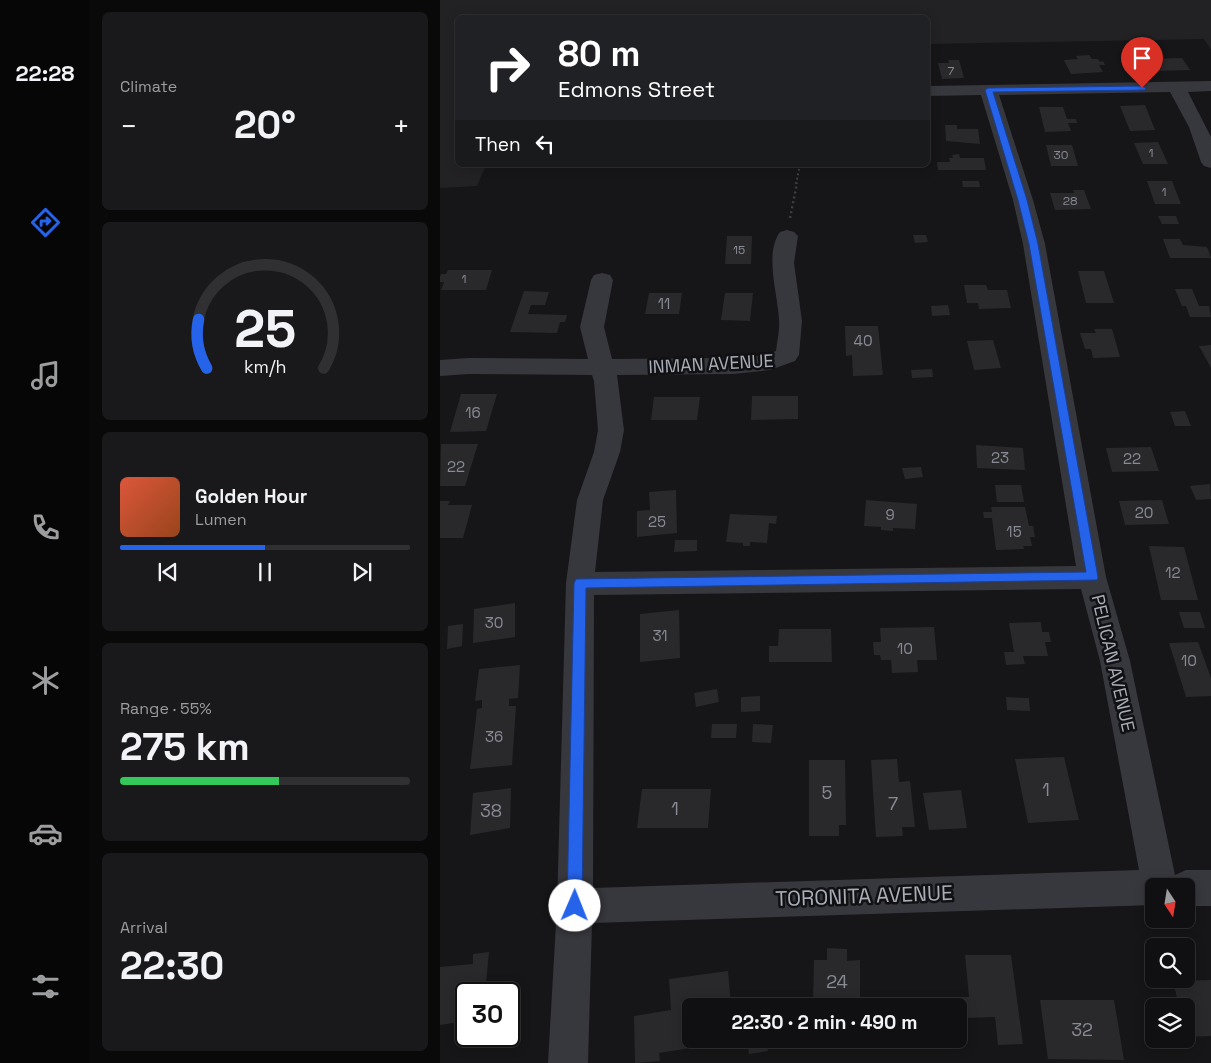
<!DOCTYPE html>
<html lang="en">
<head>
<meta charset="utf-8">
<style>
	body { margin:0; font-family:"Space Grotesk",sans-serif; background:#19191b; color:#f1f3f6; height:100vh; display:flex; flex-direction:column; font-size:19px; white-space:nowrap }
	* { box-sizing:border-box; margin:0 }
	p { font-size:16px; color:#9c9d9f }
	.icon { flex:none; width:28px; height:28px; fill:none; stroke:currentColor; stroke-width:2; stroke-linecap:round; stroke-linejoin:round }
	.map { position:relative; flex:1; overflow:hidden }
	.drawer { display:flex; flex-direction:column; gap:12px; padding:12px; background:#09090a; width:350px }
	.drawer>* { flex:none }
	.guide { position:absolute; left:15px; top:15px; width:475px; height:152px; border-radius:8px; box-shadow:0 2px 12px #0003,0 0 0 1px #303032; background:#202124; color:#fff; overflow:hidden }
	.needle { width:32px; rotate:168deg }
	.fabs { position:absolute; left:705px; top:878px; display:grid; gap:10px }
	.fabs a { display:grid; place-items:center; width:50px; height:50px; border-radius:8px; background:#101012; box-shadow:0 2px 12px #0003,0 0 0 1px #303032; font-size:25px }
	.speed { position:absolute; left:15px; top:982px; display:flex; gap:10px; font-size:25px; font-weight:700; text-align:center }
	.speed>* { display:grid; place-content:center; width:65px; height:65px; border-radius:50%; background:#101012; box-shadow:0 2px 12px #0003,0 0 0 1px #303032; line-height:1 }
	.speed .limit { border:2px solid #111; border-radius:8px; background:#fff; color:#111 }
	.pin { position:absolute; display:grid; place-items:center; width:42px; height:42px; color:#fff; margin:-51px -21px; border-radius:50% 50% 50% 0; rotate:-45deg; box-shadow:0 0 5px #0007 }
	.pin .icon { rotate:45deg }
	.me { position:absolute; width:55px; margin:-28px; rotate:1deg; stroke-linejoin:round; filter:drop-shadow(0 0 4px #0008) }
	.turn { display:flex; align-items:center; gap:18px; height:105px; padding:0 20px; font-size:22px }
	.turn .icon { width:65px; height:65px; stroke-width:2.5 }
	.turn b { display:block; font-size:35px; line-height:42px }
	.then { display:flex; align-items:center; height:48px; padding:0 20px; background:#0003; gap:10px; font-size:19px }
	.big { font-size:38px; font-weight:600; line-height:1.1 }
	.drawer .tile { flex:1; display:flex; flex-direction:column; justify-content:center; gap:8px; min-width:0; padding:0 18px; border-radius:8px; background:#19191b }
	.drawer .dial { align-items:center; gap:0 }
	.dial svg { height:130px; overflow:visible; fill:none; stroke:#303032; stroke-width:7; stroke-linecap:round; text-anchor:middle }
	.dial text { fill:#f1f3f6; stroke:none }
	.song { display:flex; align-items:center; gap:15px }
	.cover { width:60px; height:60px; border-radius:8px; background:linear-gradient(135deg,hsl(10 70% 55%),hsl(20 70% 35%)) }
	.played { height:5px; border-radius:2px; background:linear-gradient(90deg,#2563eb 50%,#303032 50%) }
	.keys { display:flex; justify-content:space-around; direction:ltr }
	.heat { display:flex; justify-content:space-between; align-items:center; font-size:28px; direction:ltr }
	.charge { height:8px; border-radius:4px; background:linear-gradient(90deg,#34c759 55%,#303032 0) }
	.trip { position:absolute; left:242px; top:998px; width:285px; height:50px; border-radius:8px; background:#101012; box-shadow:0 2px 12px #0003,0 0 0 1px #303032; font-weight:600; line-height:50px; text-align:center }
	main { display:flex; flex:1; min-height:0 }
	.menu { display:flex; flex-direction:column; width:90px; justify-content:space-around; align-items:center; background:#060607; color:#9c9d9f }
	.menu .icon { width:35px; height:35px }
	.menu .current { color:#2563eb }
	.menu b { font-size:22px; color:#f1f3f6 }
	.map>svg:first-child { display:block }
</style>
</head>
<body>
<main>
<nav class="menu">
<b>22:28</b>
<svg class="icon current" aria-label="directions" viewBox="0 0 24 24"><path d="M12 3l9 9-9 9-9-9zM9 14v-3h6M13 9l2 2-2 2"/></svg>
<svg class="icon" aria-label="music" viewBox="0 0 24 24"><path d="M9 18V5l10-2v13"/><circle cx="6" cy="18" r="3"/><circle cx="16" cy="16" r="3"/></svg>
<svg class="icon" aria-label="phone" viewBox="0 0 24 24"><path d="M5 4h4l2 5-3 2q2 4 5 5l2-3 5 2v4C11 20 4 13 5 4z"/></svg>
<svg class="icon" aria-label="climate" viewBox="0 0 24 24"><path d="M12 3v18M4 7l16 10M4 17L20 7"/></svg>
<svg class="icon" aria-label="car" viewBox="0 0 24 24"><path d="M5 17H2v-5l4-1 3-4h7l3 4 3 1v5h-3M9 17h6M6 11h13"/><circle cx="7" cy="17" r="2"/><circle cx="17" cy="17" r="2"/></svg>
<svg class="icon" aria-label="filters" viewBox="0 0 24 24"><path d="M4 7h16M4 17h16"/><circle cx="9" cy="7" r="2"/><circle cx="15" cy="17" r="2"/></svg>
</nav>
<section class="drawer">
<div class="tile"><p>Climate</p>
<div class="heat"><a>−</a><b class="big">20°</b><a>+</a></div>
</div>
<div class="tile dial"><svg viewBox="0 0 100 80">
<path d="M14 69A42 42 0 1 1 86 69"/>
<path d="M14 69A42 42 0 0 1 9 39" stroke="#2563eb"/>
<text x="50" y="56" font-size="32" font-weight="700">25</text>
<text x="50" y="72" font-size="11">km/h</text>
</svg></div>
<div class="tile">
<div class="song"><i class="cover"></i><div><b>Golden Hour</b><p>Lumen</p></div></div>
<div class="played"></div>
<div class="keys"><svg class="icon" aria-label="previous" viewBox="0 0 24 24"><path d="M18 5L8 12l10 7zM5 5v14"/></svg><svg class="icon" aria-label="pause" viewBox="0 0 24 24"><path d="M8 5v14M16 5v14"/></svg><svg class="icon" aria-label="next" viewBox="0 0 24 24"><path d="M6 5l10 7-10 7zM19 5v14"/></svg></div>
</div>
<div class="tile"><p>Range · 55%</p><b class="big">275 km</b><div class="charge"></div></div>
<div class="tile"><p>Arrival</p><b class="big">22:30</b></div>
</section>
<div class="map">
<svg width="771" height="1063" viewBox="0 0 771 1063">
	<rect width="100%" height="100%" fill="#161618"/>
	<path fill="#222225" d="M0,0H771V50L764,39L488,44V18H18V165H46L37,186L0,188Z"/>
	<g fill="#29292c">
		<path d="M649,55L652,59H658L660,62L663,61L665,65H659L663,72L631,74L624,60L638,59L636,56Z"/>
		<path d="M742,58L750,70L716,71L709,59Z"/>
		<path d="M508,60H519L524,78L502,79L498,63H509Z"/>
		<path d="M705,105L715,130L690,131L680,106Z"/>
		<path d="M599,107H623L627,119H636L637,123H628L631,131L605,132Z"/>
		<path d="M505,125H517V129H538L540,144L506,141Z"/>
		<path d="M718,142L728,164H703L694,143Z"/>
		<path d="M606,145H632L638,166H611Z"/>
		<path d="M519,154L520,158H544L546,170H498L497,162H510L509,158H513L512,155Z"/>
		<path d="M522,181H539L540,187H523Z"/>
		<path d="M707,181H732L741,204H715Z"/>
		<path d="M633,190H644L651,209L615,210L610,193H634Z"/>
		<path d="M718,216H736L739,224H722Z"/>
		<path d="M473,235H486L488,242L475,243Z"/>
		<path d="M287,236H312L311,264H285Z"/>
		<path d="M723,239H740L743,245L767,247L771,258H730Z"/>
		<path d="M8,270H52L46,290H1L4,282H0V277L1,274H6Z"/>
		<path d="M638,271H664L674,303H646Z"/>
		<path d="M524,285H546L548,290H567L571,308L539,309L538,303H527Z"/>
		<path d="M735,289H752L759,306H769L771,317H750L746,306H742Z"/>
		<path d="M84,291L109,292L105,305H91L88,314L127,315L125,322H120L117,333L70,332Z"/>
		<path d="M209,293H242L239,314H205Z"/>
		<path d="M285,293H313L310,321L281,320Z"/>
		<path d="M508,305L510,315L492,316L491,306Z"/>
		<path d="M405,326H438L443,375L413,376L412,355L406,356Z"/>
		<path d="M654,329H672L680,357L653,358L651,349H645L640,333H656Z"/>
		<path d="M553,340L561,368L534,370L527,341Z"/>
		<path d="M771,345V368L759,346Z"/>
		<path d="M492,369L493,377L472,378L471,370Z"/>
		<path d="M21,394H57L46,431L10,432Z"/>
		<path d="M312,396H358V419L311,420Z"/>
		<path d="M214,397H260L257,420H211Z"/>
		<path d="M745,411L751,426H735L730,412Z"/>
		<path d="M1,444H38L25,486H0Z"/>
		<path d="M536,445L583,448L585,470L537,468Z"/>
		<path d="M711,447L719,471L672,472L666,448Z"/>
		<path d="M481,467L483,477L465,479L462,468Z"/>
		<path d="M770,484L771,499L756,500L750,486Z"/>
		<path d="M555,485H581L584,502H557Z"/>
		<path d="M236,490L237,533L197,537V511L210,510L209,492Z"/>
		<path d="M426,500L477,504L475,529L453,528V531L441,530V527L424,526Z"/>
		<path d="M722,500L729,524L685,525L679,501Z"/>
		<path d="M0,501H10L8,505H32L23,538H0Z"/>
		<path d="M551,507H585L589,526H593L595,537H590L592,546H583L584,549L556,550L552,518H544L543,512H552Z"/>
		<path d="M290,514L337,516L336,524L329,523L327,543L310,542V546H303V543L286,542Z"/>
		<path d="M235,540H257V551L234,552Z"/>
		<path d="M709,546L744,547L758,600H721Z"/>
		<path d="M75,603V637L33,643L34,609Z"/>
		<path d="M239,610L240,658L200,662V614Z"/>
		<path d="M739,612H760L765,628H744Z"/>
		<path d="M601,622L602,632H609L611,642H605L608,656H583L585,664L566,665L564,652H574L569,623Z"/>
		<path d="M23,624L22,646L7,649L8,626Z"/>
		<path d="M494,627L497,660H477L478,672L452,673L451,660H441L440,655H434L433,642H441L440,628Z"/>
		<path d="M339,629H391L392,662H329V646H338Z"/>
		<path d="M758,642L771,678V696L746,697L729,643Z"/>
		<path d="M80,665L78,698L69,699V706H76L72,765L30,769L37,709L42,708V700L35,701L39,669Z"/>
		<path d="M277,689L279,702L256,707L254,693Z"/>
		<path d="M320,696V711L301,712V697Z"/>
		<path d="M566,697L589,698L590,711L567,710Z"/>
		<path d="M272,724H297L296,738H271Z"/>
		<path d="M313,724L333,725L331,743L312,742Z"/>
		<path d="M624,757L639,820L588,823L575,759Z"/>
		<path d="M457,759L459,782L470,781L475,827H462L463,836L436,837L431,760Z"/>
		<path d="M369,760H405L406,825H399V836H369Z"/>
		<path d="M71,788L70,828L30,835L33,793Z"/>
		<path d="M202,789H271L268,828H197Z"/>
		<path d="M521,790L527,828L489,830L483,793Z"/>
		<path d="M387,948L407,949V961L420,960V1005L373,1004L374,960H387Z"/>
		<path d="M49,952L45,994H26V1021L0,1025V967L33,964V954Z"/>
		<path d="M525,955H571L583,1044L558,1045L555,1017L523,1018L521,997H529Z"/>
		<path d="M288,971L291,1006H251V1039L301,1040L219,1053L220,1061L195,1063L194,1016L231,1010L229,979Z"/>
		<path d="M771,980V1036L746,1037V1006H739L733,981Z"/>
		<path d="M600,1000H674L684,1060L608,1059Z"/>
		<path d="M324,1001V1006H297V1005Z"/>
		<path d="M307,1039H327L328,1051L309,1054Z"/>
	</g>
	<g fill="none" stroke-linecap="round" stroke-linejoin="round">
		<path stroke="#3d3f44" stroke-width="2" stroke-dasharray="2 2.5" stroke-linecap="butt" d="M356,184L360,165"/>
		<path stroke="#3d3f44" stroke-width="2.5" stroke-dasharray="2 3" stroke-linecap="butt" d="M350,218L357,183"/>
		<path fill="#37383d" fill-rule="evenodd" d="M771,81V91L748,92L771,137V168L764,166L761,162L749,127L730,92L559,95L593,200L605,244L666,577L690,661L735,875L746,870H771V906H746V886H714V905L152,923L148,1063H108L117,906L126,583L137,500L154,452L158,430L154,381L152,375L29,374L0,376V360L29,358L148,359L140,327L151,280L154,275L162,273L170,275L173,280L164,327L172,359L293,358L326,355L336,351C337,341 340,330 339,320C338,294 324,254 340,232L347,230L354,232L358,236L354,263L362,321L359,355L355,361L330,370L293,374L177,375L184,430L180,452L163,500L155,572L636,566L583,244L573,200L541,95L488,96V86ZM641,589L660,661L699,870L153,888L154,595Z"/>
	</g>
	<path fill="#2563eb" stroke="#184099" d="M702,86L706,88L705,90L553,92L587,200L598,244L658,577L657,580L146,588L142,906L140,911L135,913L130,911L127,906L134,583L136,579L646,572L589,244L578,200L545,90L548,88Z"/>
	<g text-anchor="middle" stroke-width="5" stroke-linejoin="round" paint-order="stroke">
		<g font-size="12" fill="#888b94">
			<text x="511" y="75">7</text>
			<text x="711" y="157">1</text>
			<text x="621" y="159">30</text>
			<text x="724" y="196">1</text>
			<text x="630" y="205">28</text>
			<text x="299" y="254">15</text>
			<text x="24" y="283">1</text>
		</g>
		<g font-size="15" fill="#888b94">
			<text x="224" y="309">11</text>
			<text x="423" y="346">40</text>
			<text x="33" y="418">16</text>
			<text x="560" y="463">23</text>
			<text x="692" y="464">22</text>
			<text x="16" y="472">22</text>
			<text x="704" y="518">20</text>
			<text x="450" y="520">9</text>
			<text x="217" y="527">25</text>
			<text x="574" y="537">15</text>
			<text x="733" y="578">12</text>
			<text x="54" y="628">30</text>
			<text x="220" y="641">31</text>
			<text x="465" y="654">10</text>
			<text x="749" y="666">10</text>
			<text x="54" y="742">36</text>
		</g>
		<g font-size="18" fill="#a8adb8" stroke="#111113">
			<text transform="translate(271 364) rotate(-3)" y="6">INMAN AVENUE</text>
			<text transform="translate(673 663) rotate(77)" y="6">PELICAN AVENUE</text>
		</g>
		<g font-size="18" fill="#888b94">
			<text x="606" y="796">1</text>
			<text x="387" y="799">5</text>
			<text x="453" y="810">7</text>
			<text x="235" y="815">1</text>
			<text x="51" y="817">38</text>
			<text x="397" y="988">24</text>
			<text x="642" y="1036">32</text>
		</g>
		<g font-size="21" fill="#a8adb8" stroke="#111113">
			<text transform="translate(424 896) rotate(-2)" y="7">TORONITA AVENUE</text>
		</g>
	</g>
</svg>
<div class="fabs">
<a><svg class="needle" viewBox="-14 -14 28 28"><path d="M0-13l5 13h-10z" fill="#e53935"/><path d="M0 13l5-13h-10z" fill="#9c9d9f"/></svg></a>
<a><svg class="icon" aria-label="search" viewBox="0 0 24 24"><circle cx="10" cy="10" r="6"/><path d="M15 15l6 6"/></svg></a>
<a><svg class="icon" aria-label="layers" viewBox="0 0 24 24"><path d="M12 4l9 5-9 5-9-5zM3 14l9 5 9-5"/></svg></a>
</div>
<div class="speed"><div class="limit">30</div></div>
<div class="pin" style="left:702px;top:88px;background:#d93025"><svg class="icon" aria-label="arrive" viewBox="0 0 24 24"><path d="M6 21V4h12l-3 4 3 4H6"/></svg></div>
<svg class="me" style="left:135px;top:906px" viewBox="-20 -20 40 40"><circle r="19" fill="#fff"/><path d="M0-13L10 11 0 6-10 11z" fill="#2563eb"/></svg>
<div class="trip">22:30 · 2 min · 490 m</div>
<div class="guide">
<div class="turn"><svg class="icon" aria-label="right" viewBox="0 0 24 24"><path d="M7 20v-9h11M14 6l5 5-5 5"/></svg><div><b>80 m</b>Edmons Street</div></div>
<div class="then">Then<svg class="icon" aria-label="left" viewBox="0 0 24 24"><path d="M17 20v-9H6M10 6l-5 5 5 5"/></svg></div>
</div>
</div>
</main>
</body>
</html>
